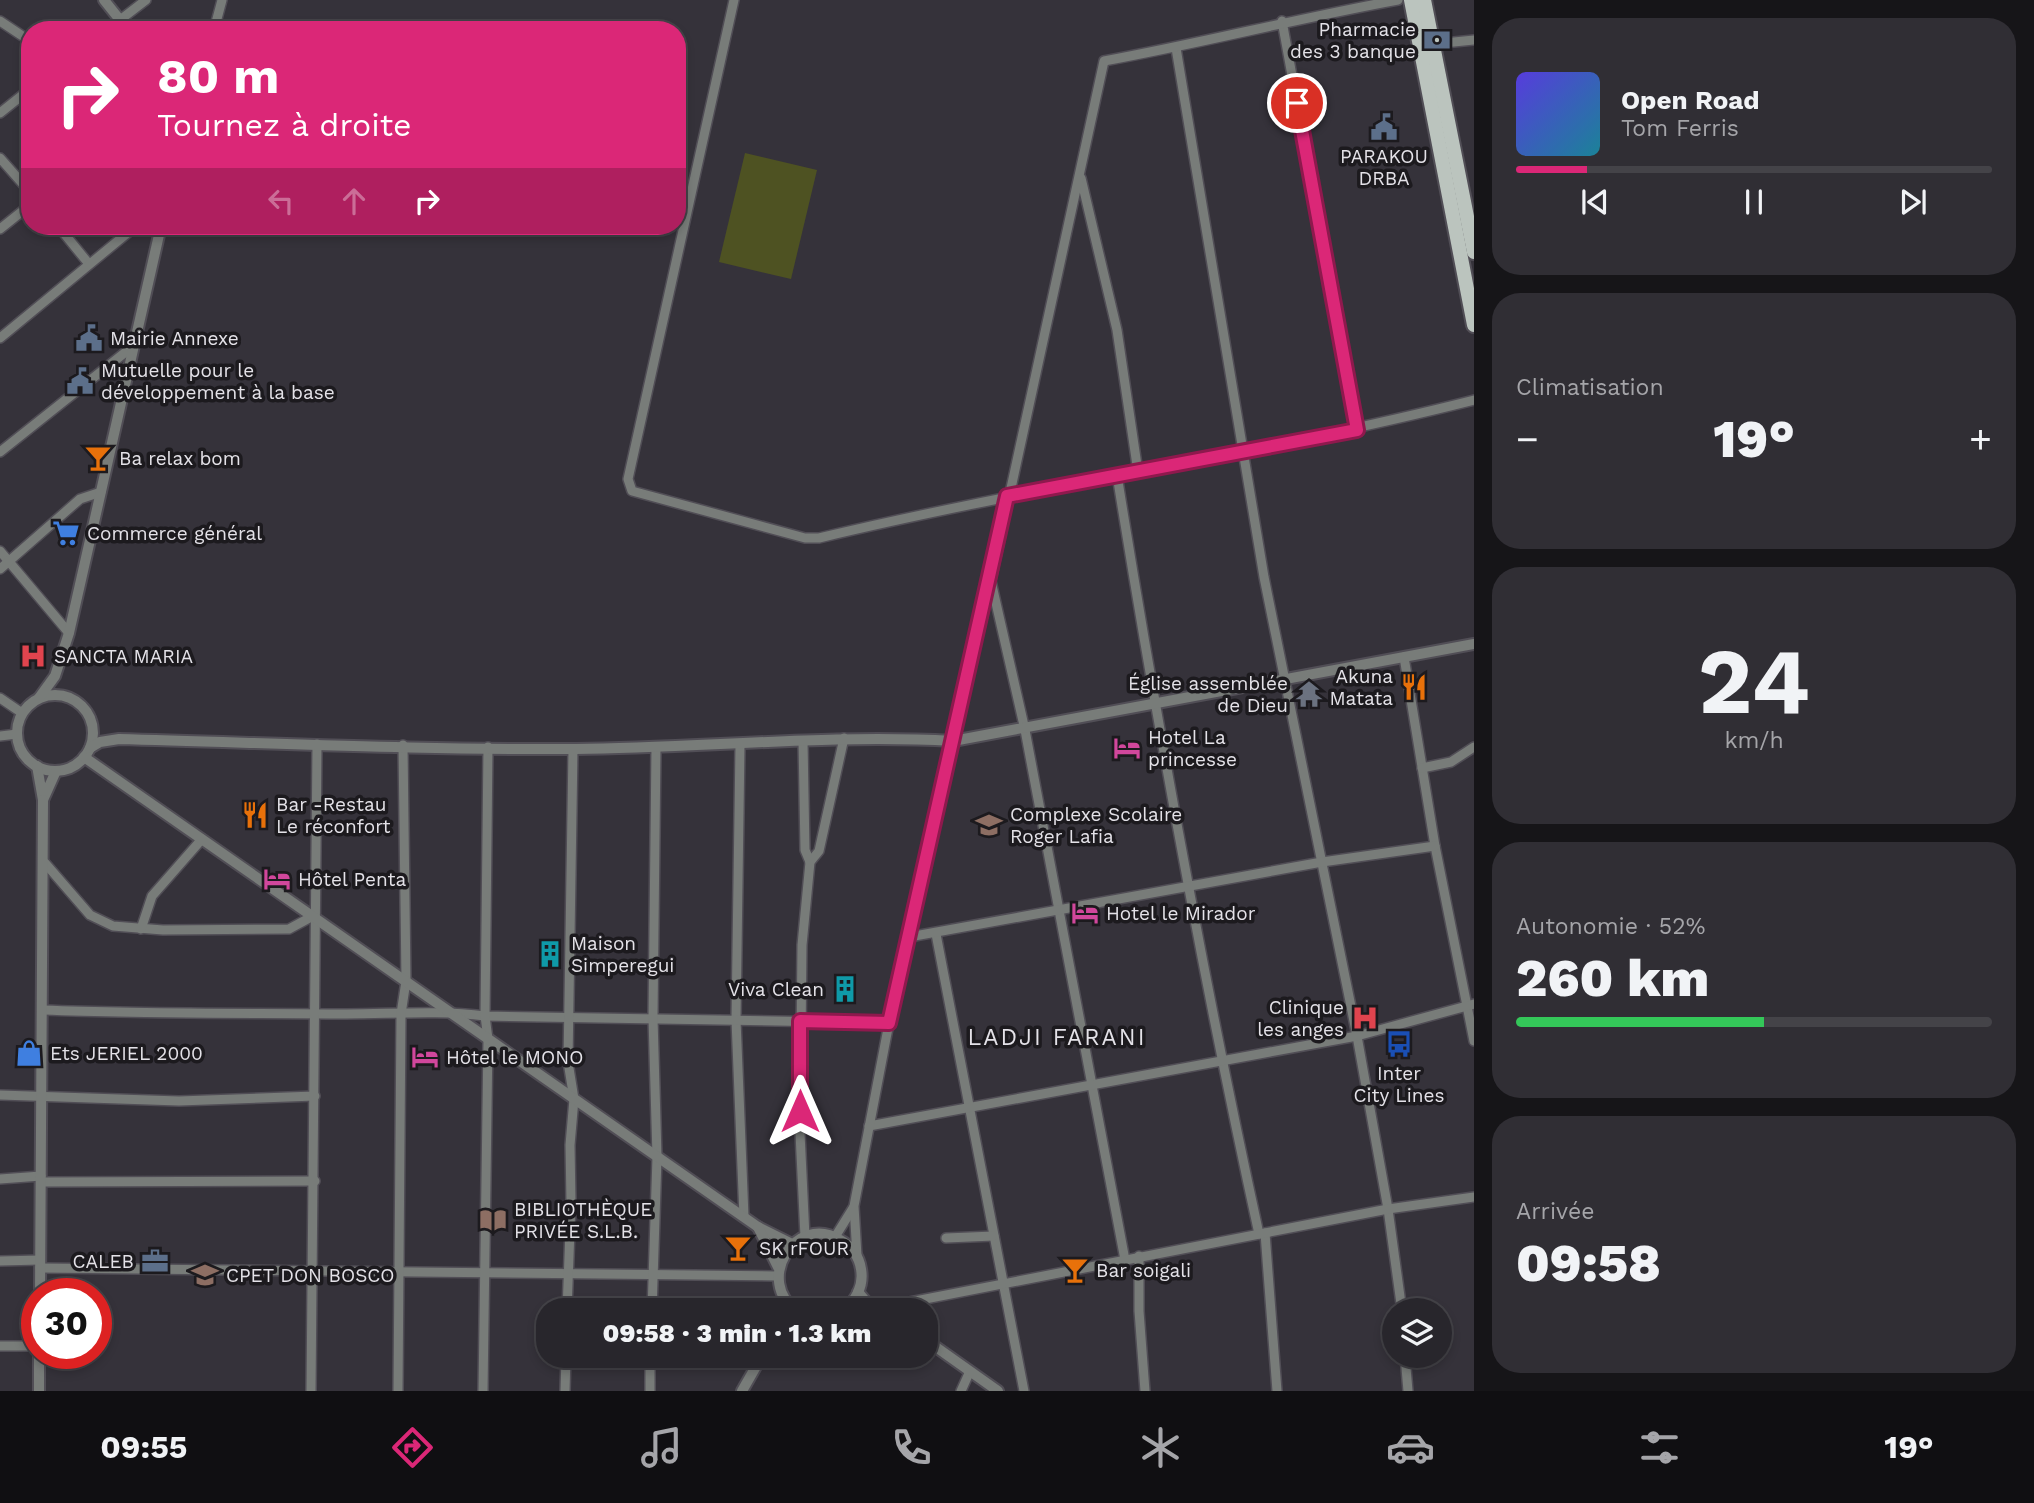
<!DOCTYPE html>
<html lang="fr">
<head>
<meta charset="utf-8">
<style>
	body { margin:0; font-family:"Work Sans",sans-serif; background:#302e34; color:#f1f3f6; height:100vh; display:flex; flex-direction:column; font-size:26px; white-space:nowrap }
	* { box-sizing:border-box; margin:0 }
	p { font-size:23px; color:#a5a5a9 }
	.icon { flex:none; width:38px; height:38px; fill:none; stroke:currentColor; stroke-width:2; stroke-linecap:round; stroke-linejoin:round }
	.map { position:relative; flex:1; overflow:hidden }
	.drawer { display:flex; flex-direction:column; gap:18px; padding:18px; background:#161518; width:560px }
	.drawer>* { flex:none }
	.guide { position:absolute; left:21px; top:21px; width:665px; height:214px; border-radius:28px; box-shadow:0 4px 10px #0003,0 0 0 2px #444348; background:#db2777; color:#fff; overflow:hidden }
	.fabs { position:absolute; left:1382px; top:1298px; display:grid; gap:14px }
	.fabs a { display:grid; place-items:center; width:70px; height:70px; border-radius:50%; background:#28262c; box-shadow:0 4px 10px #0003,0 0 0 2px #444348; font-size:35px }
	.speed { position:absolute; left:21px; top:1278px; display:flex; gap:14px; font-size:35px; font-weight:700; text-align:center }
	.speed>* { display:grid; place-content:center; width:91px; height:91px; border-radius:50%; background:#28262c; box-shadow:0 4px 10px #0003,0 0 0 2px #444348; line-height:1 }
	.speed .limit { border:10px solid #d22; background:#fff; color:#111 }
	.pin { position:absolute; display:grid; place-items:center; width:60px; height:60px; color:#fff; margin:-30px; border:4px solid #fff; border-radius:50%; box-shadow:0 2px 7px #0007 }
	.me { position:absolute; width:77px; margin:-38px; rotate:0deg; stroke-linejoin:round; filter:drop-shadow(0 0 5px #0008) }
	.turn { display:flex; align-items:center; gap:24px; height:147px; padding:0 21px; font-size:32px }
	.turn .icon { width:91px; height:91px; stroke-width:2.5 }
	.turn b { display:block; font-size:49px; line-height:60px }
	.lanes { display:flex; align-items:center; height:66px; padding:0 21px; background:#0003; justify-content:center; gap:35px; direction:ltr }
	.lanes .off { opacity:.35 }
	.big { font-size:52px; font-weight:800; line-height:1.1 }
	.drawer .tile { flex:1; display:flex; flex-direction:column; justify-content:center; gap:10px; min-width:0; padding:0 24px; border-radius:28px; background:#302e34 }
	.drawer .dial { align-items:center; gap:0 }
	.dial b { font-size:91px; line-height:1 }
	.song { display:flex; align-items:center; gap:21px }
	.cover { width:84px; height:84px; border-radius:10px; background:linear-gradient(135deg,hsl(250 70% 55%),hsl(190 70% 35%)) }
	.played { height:7px; border-radius:4px; background:linear-gradient(90deg,#db2777 15%,#444348 15%) }
	.keys { display:flex; justify-content:space-around; direction:ltr }
	.heat { display:flex; justify-content:space-between; align-items:center; font-size:38px; direction:ltr }
	.charge { height:10px; border-radius:5px; background:linear-gradient(90deg,#34c759 52%,#444348 0) }
	.trip { position:absolute; left:536px; top:1298px; width:402px; height:70px; border-radius:28px; background:#28262c; box-shadow:0 4px 10px #0003,0 0 0 2px #444348; font-weight:800; line-height:70px; text-align:center }
	.tab-bar { display:flex; height:112px; justify-content:space-around; align-items:center; background:#100f12; color:#a5a5a9 }
	.tab-bar .icon { width:49px; height:49px }
	.tab-bar .selected { color:#db2777 }
	.tab-bar b { font-size:32px; color:#f1f3f6 }
	main { display:flex; flex:1; min-height:0 }
	.map>svg:first-child { display:block }
</style>
</head>
<body>
<main>
<div class="map">
<svg width="1474" height="1391" viewBox="0 0 1474 1391">
	<rect width="100%" height="100%" fill="#35323a"/>
	<path fill="#4e5222" d="M745,153L817,170L791,279L719,262Z"/>
	<g fill="none" stroke-linecap="round" stroke-linejoin="round">
		<defs>
			<g id="minor">
				<path d="M734,0L628,479L632,491L805,538H819C1036,486 1257,455 1474,400"/>
				<path d="M0,21L30,41"/>
				<path d="M1282,21L1357,430"/>
				<path d="M107,30L146,0"/>
				<path d="M214,30L222,0"/>
				<path d="M1434,44L1474,40"/>
				<path d="M1176,48L1264,577L1357,1036L1388,1209L1402,1311"/>
				<path d="M0,113L30,89"/>
				<path d="M0,158L30,192"/>
				<path d="M1081,178L1117,330L1138,472"/>
				<path d="M58,226L89,264"/>
				<path d="M0,229L30,205"/>
				<path d="M0,338L136,226"/>
				<path d="M0,452L132,347"/>
				<path d="M1117,475C1158,729 1204,983 1259,1234"/>
				<path d="M0,551L69,633"/>
				<path d="M0,569L80,499L101,492"/>
				<path d="M991,581L1025,730L1125,1260"/>
				<path d="M1404,657L1435,846L1474,1041"/>
				<path d="M0,698L22,713"/>
				<path d="M0,736L17,734"/>
				<path d="M803,741L805,850L810,862"/>
				<path d="M740,745L736,1020L744,1217"/>
				<path d="M1422,768L1451,762L1474,747"/>
				<path d="M45,863L90,915L113,926L163,930L289,929L313,916"/>
				<path d="M141,929L152,896L202,839"/>
				<path d="M936,934L1024,1391"/>
				<path d="M909,937L1322,862L1435,846"/>
				<path d="M43,1010C144,1014 245,1013 346,1014C393,1014 439,1010 485,1016L889,1023"/>
				<path d="M0,1095L179,1101L315,1096"/>
				<path d="M869,1126L1357,1036L1474,1004"/>
				<path d="M0,1179L41,1176"/>
				<path d="M41,1182L315,1181"/>
				<path d="M1265,1233L1277,1391"/>
				<path d="M805,1237L800,1133L802,945L810,862L819,851L844,738"/>
				<path d="M835,1237L853,1208"/>
				<path d="M946,1238L994,1236"/>
				<path d="M857,1256L854,1206L889,1023L991,580L1104,61C1202,43 1299,18 1398,0"/>
				<path d="M1139,1256V1311L1145,1391"/>
				<path d="M0,1261L40,1260"/>
				<path d="M40,1268L777,1276"/>
				<path d="M879,1308L1388,1209L1474,1197"/>
				<path d="M567,1311L571,1202L570,1145L574,1099L568,1062L573,749"/>
				<path d="M652,1311L657,1157L653,1018L656,747"/>
				<path d="M0,1346H37"/>
				<path d="M1405,1356L1408,1391"/>
				<path d="M650,1361L758,1363L763,1356"/>
				<path d="M311,1391L317,744"/>
				<path d="M398,1391L401,1014L406,981L403,745"/>
				<path d="M483,1391L488,1039L485,1016L488,747"/>
				<path d="M565,1391L566,1356"/>
				<path d="M650,1391V1358"/>
				<path d="M961,1391L970,1371"/>
			</g>
			<g id="tertiary">
				<path d="M104,0L128,30"/>
				<circle cx="55" cy="733" r="38"/>
				<path d="M39,698L55,676L69,633L161,226"/>
				<path d="M90,748L100,742L119,739C271,743 424,750 576,749C702,748 827,734 953,741L1474,644"/>
				<path d="M84,757L758,1227L792,1244"/>
				<path d="M37,766L43,800L56,771"/>
				<path d="M758,1227L778,1267"/>
				<path d="M858,1292L874,1311"/>
				<path d="M40,1293L43,800"/>
				<path d="M797,1311C754,1282 795,1212 840,1240C851,1246 859,1256 861,1269C864,1286 856,1301 842,1311"/>
				<path d="M926,1340L998,1391"/>
				<path d="M39,1391V1353"/>
				<path d="M742,1391L758,1363"/>
			</g>
			<g id="primary">
				<path d="M1411,0L1474,325"/>
				<path d="M1424,0L1474,252"/>
			</g>
		</defs>
		<use href="#minor" stroke="#514e56" stroke-width="12"/>
		<use href="#tertiary" stroke="#514e56" stroke-width="14"/>
		<use href="#primary" stroke="#514e56" stroke-width="18"/>
		<use href="#minor" stroke="#787c79" stroke-width="9"/>
		<use href="#tertiary" stroke="#787c79" stroke-width="10"/>
		<use href="#primary" stroke="#bbc4be" stroke-width="14"/>
	</g>
	<g fill="none" stroke-linecap="round" stroke-linejoin="round">
		<defs>
			<path id="route" d="M800,1111V1021L889,1023L1007,496L1357,430L1297,103"/>
		</defs>
		<use href="#route" stroke="#8e194d" stroke-width="18"/>
		<use href="#route" stroke="#db2777" stroke-width="12"/>
	</g>
	<defs>
		<symbol id="bank-bare" viewBox="-9 -9 18 18"><path d="M-6-4H6V4H-6ZM0-2.3a2.3 2.3 0 1 0 0 4.6a2.3 2.3 0 1 0 0-4.6Z" fill="#5c6f8a" stroke="#1c1a1e" stroke-width="2.5" paint-order="stroke"/></symbol>
		<symbol id="civic-bare" viewBox="-9 -9 18 18"><path d="M-.6-6.5H3V-4.5H.6V-3L4-1V1h2V6H-6V1h2V-1L-.6-3ZM-1.2 2.5V6h2.4V2.5Z" fill="#5c6f8a" stroke="#1c1a1e" stroke-width="2.5" paint-order="stroke"/></symbol>
		<symbol id="bar-bare" viewBox="-9 -9 18 18"><path d="M-6-5H6L.8 .8V4.5H3.5V6h-7V4.5H-.8V.8Z" fill="#e8710a" stroke="#1c1a1e" stroke-width="2.5" paint-order="stroke"/></symbol>
		<symbol id="supermarket-bare" viewBox="-9 -9 18 18"><path d="M-6-5.5h2.5l.6 2H6L4.5 2H-2.5L-4.4-4H-6ZM-1.5 3.2a1.3 1.3 0 1 0 .1 0ZM3 3.2a1.3 1.3 0 1 0 .1 0Z" fill="#3f7fe0" stroke="#1c1a1e" stroke-width="2.5" paint-order="stroke"/></symbol>
		<symbol id="hospital-bare" viewBox="-9 -9 18 18"><path d="M-5-5h3v3.5h4V-5h3V5h-3V1.5h-4V5h-3Z" fill="#e0444e" stroke="#1c1a1e" stroke-width="2.5" paint-order="stroke"/></symbol>
		<symbol id="restaurant-bare" viewBox="-9 -9 18 18"><path d="M-5-6h1v4h1v-4h1v4h1v-4h1v5L-1.5 .5V6h-2V.5L-5-1ZM5-6V6H3V1.5H1.5Q1.5-4 5-6Z" fill="#e8710a" stroke="#1c1a1e" stroke-width="2.5" paint-order="stroke"/></symbol>
		<symbol id="temple-bare" viewBox="-9 -9 18 18"><path d="M0-6L5-2H3V0L6.5 2.5H4V6H1.5V3h-3V6H-4V2.5H-6.5L-3 0V-2H-5Z" fill="#6b7280" stroke="#1c1a1e" stroke-width="2.5" paint-order="stroke"/></symbol>
		<symbol id="hotel-bare" viewBox="-9 -9 18 18"><path d="M-6-4.5h1.5V1H6V5H4.5V3h-9V5H-6ZM-4 0a1.8 1.8 0 1 1 3.6 0ZM.5 0V-2.5h3Q6-2.5 6 0Z" fill="#d1479c" stroke="#1c1a1e" stroke-width="2.5" paint-order="stroke"/></symbol>
		<symbol id="school-bare" viewBox="-9 -9 18 18"><path d="M0-5L7-2L0 1L-7-2ZM-4 1L0 2.5L4 1V4Q0 6-4 4Z" fill="#8d6e63" stroke="#1c1a1e" stroke-width="2.5" paint-order="stroke"/></symbol>
		<symbol id="building-bare" viewBox="-9 -9 18 18"><path d="M-4-6H4V6H1V3H-1V6H-4ZM-2.5-4.3h1.7v1.8h-1.7ZM.8-4.3h1.7v1.8H.8ZM-2.5-1h1.7V.8h-1.7ZM.8-1h1.7V.8H.8Z" fill="#0f9aa8" stroke="#1c1a1e" stroke-width="2.5" paint-order="stroke"/></symbol>
		<symbol id="bus-bare" viewBox="-9 -9 18 18"><path d="M-5-6H5V4H4V6H2V4H-2V6H-4V4H-5ZM-3.5-4V0h7V-4ZM-3.5 1.2v1.5H-2V1.2ZM2 1.2v1.5H3.5V1.2Z" fill="#1a4fb4" stroke="#1c1a1e" stroke-width="2.5" paint-order="stroke"/></symbol>
		<symbol id="shop-bare" viewBox="-9 -9 18 18"><path d="M-5-2.5h2.3a2.7 3.5 0 0 1 5.4 0H5L5.5 6h-11ZM-1.5-2.5h3a1.5 2.3 0 0 0-3 0Z" fill="#3f7fe0" stroke="#1c1a1e" stroke-width="2.5" paint-order="stroke"/></symbol>
		<symbol id="library-bare" viewBox="-9 -9 18 18"><path d="M-6-4Q-3-5.5-.7-3.5V5Q-3 3-6 4ZM6-4Q3-5.5 .7-3.5V5Q3 3 6 4Z" fill="#8d6e63" stroke="#1c1a1e" stroke-width="2.5" paint-order="stroke"/></symbol>
		<symbol id="office-bare" viewBox="-9 -9 18 18"><path d="M-6-3h4V-5.5h4V-3h4V5H-6ZM-1-4.5V-3h2v-1.5ZM-6 0V1H6V0Z" fill="#5c6f8a" stroke="#1c1a1e" stroke-width="2.5" paint-order="stroke"/></symbol>
	</defs>
	<g fill-rule="evenodd">
		<use href="#bank-bare" x="1418" y="21" width="38" height="38"/>
		<use href="#civic-bare" x="1365" y="108" width="38" height="38"/>
		<use href="#civic-bare" x="70" y="319" width="38" height="38"/>
		<use href="#civic-bare" x="61" y="362" width="38" height="38"/>
		<use href="#bar-bare" x="79" y="439" width="38" height="38"/>
		<use href="#supermarket-bare" x="47" y="514" width="38" height="38"/>
		<use href="#hospital-bare" x="14" y="637" width="38" height="38"/>
		<use href="#restaurant-bare" x="1395" y="668" width="38" height="38"/>
		<use href="#temple-bare" x="1290" y="675" width="38" height="38"/>
		<use href="#hotel-bare" x="1108" y="729" width="38" height="38"/>
		<use href="#restaurant-bare" x="236" y="796" width="38" height="38"/>
		<use href="#school-bare" x="970" y="806" width="38" height="38"/>
		<use href="#hotel-bare" x="258" y="860" width="38" height="38"/>
		<use href="#hotel-bare" x="1066" y="894" width="38" height="38"/>
		<use href="#building-bare" x="531" y="935" width="38" height="38"/>
		<use href="#building-bare" x="826" y="970" width="38" height="38"/>
		<use href="#hospital-bare" x="1346" y="999" width="38" height="38"/>
		<use href="#bus-bare" x="1380" y="1025" width="38" height="38"/>
		<use href="#shop-bare" x="10" y="1034" width="38" height="38"/>
		<use href="#hotel-bare" x="406" y="1038" width="38" height="38"/>
		<use href="#library-bare" x="474" y="1201" width="38" height="38"/>
		<use href="#bar-bare" x="719" y="1229" width="38" height="38"/>
		<use href="#office-bare" x="136" y="1242" width="38" height="38"/>
		<use href="#bar-bare" x="1056" y="1251" width="38" height="38"/>
		<use href="#school-bare" x="186" y="1256" width="38" height="38"/>
	</g>
	<g text-anchor="middle" stroke-width="7" stroke-linejoin="round" paint-order="stroke">
		<g font-size="19" fill="#e4e2e8" stroke="#1c1a1e" text-anchor="start">
			<text x="1416" y="36" text-anchor="end">Pharmacie<tspan x="1416" dy="22">des 3 banque</tspan></text>
			<text x="1384" y="163" text-anchor="middle">PARAKOU<tspan x="1384" dy="22">DRBA</tspan></text>
			<text x="110" y="345">Mairie Annexe</text>
			<text x="101" y="377">Mutuelle pour le<tspan x="101" dy="22">développement à la base</tspan></text>
			<text x="119" y="465">Ba relax bom</text>
			<text x="87" y="540">Commerce général</text>
			<text x="54" y="663">SANCTA MARIA</text>
			<text x="1393" y="683" text-anchor="end">Akuna<tspan x="1393" dy="22">Matata</tspan></text>
			<text x="1288" y="690" text-anchor="end">Église assemblée<tspan x="1288" dy="22">de Dieu</tspan></text>
			<text x="1148" y="744">Hotel La<tspan x="1148" dy="22">princesse</tspan></text>
			<text x="276" y="811">Bar -Restau<tspan x="276" dy="22">Le réconfort</tspan></text>
			<text x="1010" y="821">Complexe Scolaire<tspan x="1010" dy="22">Roger Lafia</tspan></text>
			<text x="298" y="886">Hôtel Penta</text>
			<text x="1106" y="920">Hotel le Mirador</text>
			<text x="571" y="950">Maison<tspan x="571" dy="22">Simperegui</tspan></text>
			<text x="824" y="996" text-anchor="end">Viva Clean</text>
			<text x="1344" y="1014" text-anchor="end">Clinique<tspan x="1344" dy="22">les anges</tspan></text>
			<text x="50" y="1060">Ets JERIEL 2000</text>
			<text x="446" y="1064">Hôtel le MONO</text>
			<text x="1399" y="1080" text-anchor="middle">Inter<tspan x="1399" dy="22">City Lines</tspan></text>
			<text x="514" y="1216">BIBLIOTHÈQUE<tspan x="514" dy="22">PRIVÉE S.L.B.</tspan></text>
			<text x="759" y="1255">SK rFOUR</text>
			<text x="134" y="1268" text-anchor="end">CALEB</text>
			<text x="1096" y="1277">Bar soigali</text>
			<text x="226" y="1282">CPET DON BOSCO</text>
		</g>
		<g font-size="23" letter-spacing="2" fill="#e4e2e8" stroke="#1c1a1e">
			<text x="1057" y="1045">LADJI FARANI</text>
		</g>
	</g>
</svg>
<div class="fabs">
<a><svg class="icon" aria-label="layers" viewBox="0 0 24 24"><path d="M12 4l9 5-9 5-9-5zM3 14l9 5 9-5"/></svg></a>
</div>
<div class="speed"><div class="limit">30</div></div>
<div class="pin" style="left:1297px;top:103px;background:#d93025"><svg class="icon" aria-label="arrive" viewBox="0 0 24 24"><path d="M6 21V4h12l-3 4 3 4H6"/></svg></div>
<svg class="me" style="left:800px;top:1111px" viewBox="-20 -20 40 40"><path d="M0-17L14 15 0 8-14 15z" fill="#db2777" stroke="#fff" stroke-width="4"/></svg>
<div class="trip">09:58 · 3 min · 1.3 km</div>
<div class="guide">
<div class="turn"><svg class="icon" aria-label="right" viewBox="0 0 24 24"><path d="M7 20v-9h11M14 6l5 5-5 5"/></svg><div><b>80 m</b>Tournez à droite</div></div>
<div class="lanes"><svg class="icon off" aria-label="left" viewBox="0 0 24 24"><path d="M17 20v-9H6M10 6l-5 5 5 5"/></svg><svg class="icon off" aria-label="ahead" viewBox="0 0 24 24"><path d="M12 20V5M6 11l6-6 6 6"/></svg><svg class="icon" aria-label="right" viewBox="0 0 24 24"><path d="M7 20v-9h11M14 6l5 5-5 5"/></svg></div>
</div>
</div>
<section class="drawer">
<div class="tile">
<div class="song"><i class="cover"></i><div><b>Open Road</b><p>Tom Ferris</p></div></div>
<div class="played"></div>
<div class="keys"><svg class="icon" aria-label="previous" viewBox="0 0 24 24"><path d="M18 5L8 12l10 7zM5 5v14"/></svg><svg class="icon" aria-label="pause" viewBox="0 0 24 24"><path d="M8 5v14M16 5v14"/></svg><svg class="icon" aria-label="next" viewBox="0 0 24 24"><path d="M6 5l10 7-10 7zM19 5v14"/></svg></div>
</div>
<div class="tile"><p>Climatisation</p>
<div class="heat"><a>−</a><b class="big">19°</b><a>+</a></div>
</div>
<div class="tile dial"><b>24</b><p>km/h</p></div>
<div class="tile"><p>Autonomie · 52%</p><b class="big">260 km</b><div class="charge"></div></div>
<div class="tile"><p>Arrivée</p><b class="big">09:58</b></div>
</section>
</main>
<nav class="tab-bar">
<b>09:55</b>
<svg class="icon selected" aria-label="directions" viewBox="0 0 24 24"><path d="M12 3l9 9-9 9-9-9zM9 14v-3h6M13 9l2 2-2 2"/></svg>
<svg class="icon" aria-label="music" viewBox="0 0 24 24"><path d="M9 18V5l10-2v13"/><circle cx="6" cy="18" r="3"/><circle cx="16" cy="16" r="3"/></svg>
<svg class="icon" aria-label="phone" viewBox="0 0 24 24"><path d="M5 4h4l2 5-3 2q2 4 5 5l2-3 5 2v4C11 20 4 13 5 4z"/></svg>
<svg class="icon" aria-label="climate" viewBox="0 0 24 24"><path d="M12 3v18M4 7l16 10M4 17L20 7"/></svg>
<svg class="icon" aria-label="car" viewBox="0 0 24 24"><path d="M5 17H2v-5l4-1 3-4h7l3 4 3 1v5h-3M9 17h6M6 11h13"/><circle cx="7" cy="17" r="2"/><circle cx="17" cy="17" r="2"/></svg>
<svg class="icon" aria-label="filters" viewBox="0 0 24 24"><path d="M4 7h16M4 17h16"/><circle cx="9" cy="7" r="2"/><circle cx="15" cy="17" r="2"/></svg>
<b>19°</b>
</nav>
</body>
</html>
